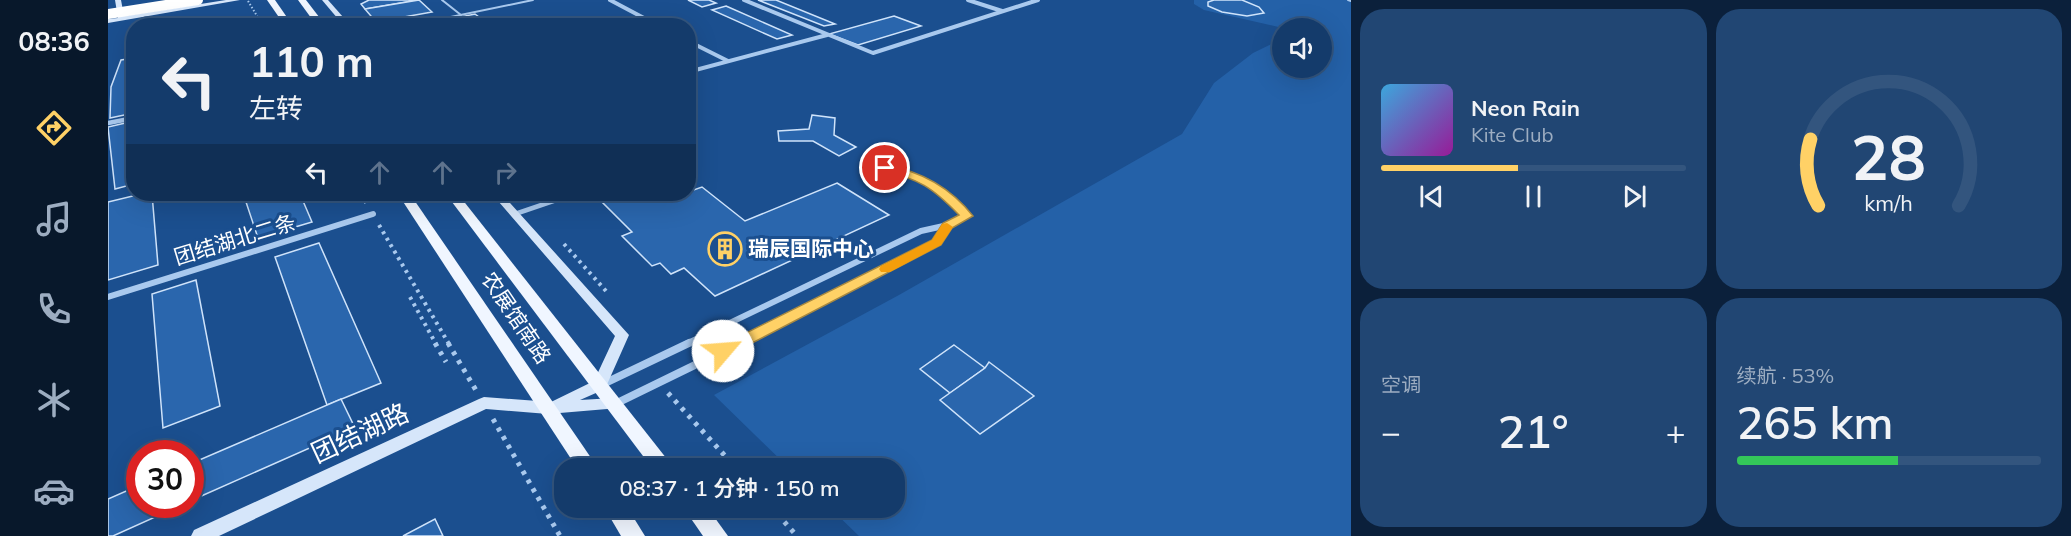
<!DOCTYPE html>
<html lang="zh">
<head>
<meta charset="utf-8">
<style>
	body { margin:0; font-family:Mulish,"Noto Sans SC",sans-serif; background:#214673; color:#f1f3f6; height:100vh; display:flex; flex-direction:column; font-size:22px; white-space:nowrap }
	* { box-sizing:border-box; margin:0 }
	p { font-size:20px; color:#9dadc1 }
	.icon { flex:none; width:33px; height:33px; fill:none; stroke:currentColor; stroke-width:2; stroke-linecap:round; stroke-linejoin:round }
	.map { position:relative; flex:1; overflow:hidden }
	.panel { display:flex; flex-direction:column; gap:9px; padding:9px; background:#0b203b; width:720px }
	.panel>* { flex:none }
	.top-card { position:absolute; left:18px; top:18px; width:570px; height:183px; border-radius:24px; box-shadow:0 6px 24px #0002,0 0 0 2px #33557e; background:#143b6b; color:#f1f3f6; overflow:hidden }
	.tools { position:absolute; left:1164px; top:18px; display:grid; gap:12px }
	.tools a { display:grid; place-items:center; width:60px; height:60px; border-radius:50%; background:#143b6b; box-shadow:0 6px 24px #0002,0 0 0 2px #33557e; font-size:30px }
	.speed { position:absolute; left:18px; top:440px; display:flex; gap:12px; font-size:30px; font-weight:700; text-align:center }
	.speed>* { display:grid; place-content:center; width:78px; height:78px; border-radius:50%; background:#143b6b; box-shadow:0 6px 24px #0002,0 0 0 2px #33557e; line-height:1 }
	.speed .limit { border:9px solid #d22; background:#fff; color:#111 }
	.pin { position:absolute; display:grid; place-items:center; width:51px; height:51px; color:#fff; margin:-26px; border:3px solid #fff; border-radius:50%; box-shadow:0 2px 6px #0007 }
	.me { position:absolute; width:66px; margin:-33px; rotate:63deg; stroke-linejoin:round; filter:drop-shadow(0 0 4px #0008) }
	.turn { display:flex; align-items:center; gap:21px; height:126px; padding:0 24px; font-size:27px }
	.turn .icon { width:78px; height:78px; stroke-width:2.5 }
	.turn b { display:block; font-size:42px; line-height:51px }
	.lanes { display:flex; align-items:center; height:57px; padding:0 24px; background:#0003; justify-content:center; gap:30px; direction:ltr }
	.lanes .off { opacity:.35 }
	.big { font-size:45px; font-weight:600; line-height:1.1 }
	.panel .card { flex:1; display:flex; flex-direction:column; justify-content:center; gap:9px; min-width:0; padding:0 21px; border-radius:24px; background:#214673 }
	.panel .dial { align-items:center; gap:0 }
	.dial svg { height:156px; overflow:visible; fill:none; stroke:#33557e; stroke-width:7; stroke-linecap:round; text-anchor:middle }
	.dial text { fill:#f1f3f6; stroke:none }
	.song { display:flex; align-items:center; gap:18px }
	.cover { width:72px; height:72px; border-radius:9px; background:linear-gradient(135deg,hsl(200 70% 55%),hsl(300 70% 35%)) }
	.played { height:6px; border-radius:3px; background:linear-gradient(90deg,#ffd166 45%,#33557e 45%) }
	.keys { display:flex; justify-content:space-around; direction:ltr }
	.heat { display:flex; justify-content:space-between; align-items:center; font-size:33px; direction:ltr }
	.charge { height:9px; border-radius:4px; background:linear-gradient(90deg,#34c759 53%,#33557e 0) }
	.panel .tiles { flex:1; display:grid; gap:9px; grid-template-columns:repeat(2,1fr) }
	.trip { position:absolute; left:446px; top:458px; width:351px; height:60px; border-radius:24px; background:#143b6b; box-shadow:0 6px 24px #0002,0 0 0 2px #33557e; font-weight:600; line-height:60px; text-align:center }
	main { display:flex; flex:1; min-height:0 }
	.menu { display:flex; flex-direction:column; width:108px; justify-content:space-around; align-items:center; background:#08182b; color:#9dadc1 }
	.menu .icon { width:42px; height:42px }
	.menu .selected { color:#ffd166 }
	.menu b { font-size:27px; color:#f1f3f6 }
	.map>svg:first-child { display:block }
</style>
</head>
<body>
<main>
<nav class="menu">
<b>08:36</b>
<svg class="icon selected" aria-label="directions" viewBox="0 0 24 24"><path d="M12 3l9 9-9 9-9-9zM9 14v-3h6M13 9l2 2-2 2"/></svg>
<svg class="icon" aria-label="music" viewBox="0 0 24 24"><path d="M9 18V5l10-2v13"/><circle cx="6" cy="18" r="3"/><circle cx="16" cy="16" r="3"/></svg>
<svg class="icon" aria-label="phone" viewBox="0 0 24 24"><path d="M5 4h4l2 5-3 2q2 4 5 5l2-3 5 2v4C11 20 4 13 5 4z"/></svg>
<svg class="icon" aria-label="climate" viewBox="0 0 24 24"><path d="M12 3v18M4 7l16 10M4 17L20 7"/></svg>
<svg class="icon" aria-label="car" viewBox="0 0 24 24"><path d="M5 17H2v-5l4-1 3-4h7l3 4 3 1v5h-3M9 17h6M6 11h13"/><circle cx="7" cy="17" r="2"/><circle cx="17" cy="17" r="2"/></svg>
</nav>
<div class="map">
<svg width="1243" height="536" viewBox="0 0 1243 536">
	<rect width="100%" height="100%" fill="#1b4f8f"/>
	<path fill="#2461a8" d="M1086,0H1243V536H751L721,507H786V468H681L606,395L791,295L1074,134L1106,83L1145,53L1174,39V68H1214V28H1175L1096,10L1086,4Z"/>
	<g fill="#2a66ad" stroke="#cfe3fa" stroke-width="1.5">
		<path d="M261,0H310L257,9L253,4Z"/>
		<path d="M311,0L324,12L268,22L257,9Z"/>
		<path d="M580,0H601L608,3L594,7Z"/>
		<path d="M650,0H668L727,24L716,26Z"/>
		<path d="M1106,0H1134L1151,7L1156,13L1139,16L1114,12L1100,6V2Z"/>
		<path d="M618,6L684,35L669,39L604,10Z"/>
		<path d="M367,14L383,26H271L268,22L304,16L313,25Z"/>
		<path d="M786,16L813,26L750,45L721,34Z"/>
		<path d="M76,17L80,26H29Z"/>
		<path d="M501,18L515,26H479L475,23Z"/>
		<path d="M26,58V113L2,118L3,87L13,60Z"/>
		<path d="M704,115L727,118L726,135L748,147L731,156L705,141H671L670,131L701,129Z"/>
		<path d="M26,121V184L7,189L0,127Z"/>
		<path d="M729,183L781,215L607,296L576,268L563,274L552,263L544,266L514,236L524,232L494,202L520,194H574L594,187L637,221Z"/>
		<path d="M33,194H44L50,265L0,280V202Z"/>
		<path d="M145,194H192L204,222L150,238L136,196Z"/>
		<path d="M211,243L273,383L219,405L167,257Z"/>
		<path d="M88,280L112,406L55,428L44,294Z"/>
		<path d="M846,345L877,368L842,393L812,369Z"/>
		<path d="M881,362L926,396L872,434L832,400L877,368Z"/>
		<path d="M233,399L247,428L82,501V464Z"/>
		<path d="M32,485V504H76L5,536H0V499Z"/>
		<path d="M327,519L335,536H295Z"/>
	</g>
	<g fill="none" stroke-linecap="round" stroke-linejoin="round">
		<path stroke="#a9c9ee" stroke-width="2" stroke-dasharray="1.5 2" stroke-linecap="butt" d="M140,1L155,26"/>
		<path stroke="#a9c9ee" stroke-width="3" stroke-dasharray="2 4" stroke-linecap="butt" d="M253,194L255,198"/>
		<g stroke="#a9c9ee" stroke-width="4" stroke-dasharray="3 4.5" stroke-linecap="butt">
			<path d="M254,196L258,203"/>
			<path d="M271,225L341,344"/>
			<path d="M456,244L498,291"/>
			<path d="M302,297L328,344"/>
		</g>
		<g stroke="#a9c9ee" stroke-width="5" stroke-dasharray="4 6" stroke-linecap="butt">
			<path d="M327,343L338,362"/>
			<path d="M340,343L369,392"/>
			<path d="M560,393L628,468"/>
			<path d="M385,419L452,536"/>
			<path d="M663,507L689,536"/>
		</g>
		<g stroke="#a9c9ee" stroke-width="2">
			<path d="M334,0L353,15"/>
			<path d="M1240,0L1243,1"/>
			<path d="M299,26L425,0"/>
		</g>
		<path stroke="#a9c9ee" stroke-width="4" d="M455,198L466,194"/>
		<path stroke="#a9c9ee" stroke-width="4.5" d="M407,214L460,196"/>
		<g stroke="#a9c9ee" stroke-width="4">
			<path d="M502,0L551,26"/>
			<path d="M636,0L765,53L930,0"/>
			<path d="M860,0L894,11"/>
			<path d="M580,41L620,61"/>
			<path d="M580,72L719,35"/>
		</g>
		<g stroke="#a9c9ee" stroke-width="4.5">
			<path d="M0,123L26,118"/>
			<path d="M755,164L813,179L841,198"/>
		</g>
		<g stroke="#a9c9ee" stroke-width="6">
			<path d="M0,297L265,214"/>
			<path d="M578,344L813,231L840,225L858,216L840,196"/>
			<path d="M629,344L828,243L839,226"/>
		</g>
		<g stroke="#a9c9ee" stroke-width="8">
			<path d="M493,385L581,343"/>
			<path d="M507,404L632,343"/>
		</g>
		<g fill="#d6e6fa" fill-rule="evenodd">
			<path d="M7,0H13L16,16L118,0H132L0,23V19L10,18Z"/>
			<path d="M214,0H220L243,26H236Z"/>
			<path d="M384,194H394L521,335L497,389L472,400L506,398L511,400L514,404L511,408L440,414L378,409L111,536H83L86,530L371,399L376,397L443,402L486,381L507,336Z"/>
		</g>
		<g fill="#f0f6ff" fill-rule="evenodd">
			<path d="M159,0H167L185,26H177Z"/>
			<path d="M190,0H198L218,26H209Z"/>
			<path d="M290,194H302L490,468H469Z"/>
			<path d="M338,194H350L566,468H544Z"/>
			<path d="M496,507H519L537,536H513Z"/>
			<path d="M575,507H599L620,536H595Z"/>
		</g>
		<path stroke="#fff" stroke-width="10" d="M0,14L90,0"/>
	</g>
	<path fill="#ffd166" stroke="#a68842" stroke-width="1.5" d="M777,165C813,171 842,187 865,216L844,228L833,245L621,355H610L607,351L610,347L824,240L835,223L851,215C824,187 811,179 773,170L772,168Z"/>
	<path fill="#f59e0b" d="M839,223L845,227L833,245L782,272H773L771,269L773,266L824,240L834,224Z"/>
	<defs>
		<symbol id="building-ring" viewBox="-11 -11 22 22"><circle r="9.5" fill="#1b4f8f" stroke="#ffd166" stroke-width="1.5"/><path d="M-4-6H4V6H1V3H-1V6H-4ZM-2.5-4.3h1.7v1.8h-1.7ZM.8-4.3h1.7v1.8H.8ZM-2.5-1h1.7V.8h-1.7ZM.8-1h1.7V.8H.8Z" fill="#ffd166"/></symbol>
	</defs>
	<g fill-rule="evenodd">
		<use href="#building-ring" x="598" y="230" width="38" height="38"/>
	</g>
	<g text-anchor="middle" stroke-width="6" stroke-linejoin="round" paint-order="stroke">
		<g font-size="21" fill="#fff" stroke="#1b4f8f">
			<text transform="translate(127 240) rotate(-17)" y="7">团结湖北二条</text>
			<text transform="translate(408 318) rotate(56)" y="7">农展馆南路</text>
		</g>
		<g font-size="21" font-weight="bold" fill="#fff" stroke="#1b4f8f" text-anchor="start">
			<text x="640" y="256">瑞辰国际中心</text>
		</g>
		<g font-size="26" fill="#fff" stroke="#1b4f8f">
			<text transform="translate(252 433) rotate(-25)" y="9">团结湖路</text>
		</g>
	</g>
</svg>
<div class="tools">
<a><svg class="icon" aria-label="sound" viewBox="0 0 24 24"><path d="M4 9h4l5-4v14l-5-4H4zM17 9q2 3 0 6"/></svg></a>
</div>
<div class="speed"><div class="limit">30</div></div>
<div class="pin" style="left:777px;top:168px;background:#d93025"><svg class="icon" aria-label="arrive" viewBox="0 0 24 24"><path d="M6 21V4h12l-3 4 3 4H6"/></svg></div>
<svg class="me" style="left:615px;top:351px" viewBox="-20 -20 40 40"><circle r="19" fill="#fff"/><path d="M0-13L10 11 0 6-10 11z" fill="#ffd166"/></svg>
<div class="trip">08:37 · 1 分钟 · 150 m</div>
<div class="top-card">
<div class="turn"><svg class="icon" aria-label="left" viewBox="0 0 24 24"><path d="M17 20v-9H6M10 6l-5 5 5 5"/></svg><div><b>110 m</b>左转</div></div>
<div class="lanes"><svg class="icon" aria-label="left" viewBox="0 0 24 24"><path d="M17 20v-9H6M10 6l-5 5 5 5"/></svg><svg class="icon off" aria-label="ahead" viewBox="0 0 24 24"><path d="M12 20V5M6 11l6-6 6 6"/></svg><svg class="icon off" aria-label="ahead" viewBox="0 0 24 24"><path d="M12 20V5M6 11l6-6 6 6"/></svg><svg class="icon off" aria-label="right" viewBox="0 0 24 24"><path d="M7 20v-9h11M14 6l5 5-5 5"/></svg></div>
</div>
</div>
<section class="panel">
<div class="tiles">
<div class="card">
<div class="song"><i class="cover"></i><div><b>Neon Rain</b><p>Kite Club</p></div></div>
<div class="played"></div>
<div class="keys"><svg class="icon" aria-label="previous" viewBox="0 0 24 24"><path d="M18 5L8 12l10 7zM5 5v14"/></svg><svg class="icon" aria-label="pause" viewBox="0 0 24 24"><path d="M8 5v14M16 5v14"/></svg><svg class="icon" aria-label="next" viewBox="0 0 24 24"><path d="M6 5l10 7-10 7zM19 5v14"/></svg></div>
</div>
<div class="card dial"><svg viewBox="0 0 100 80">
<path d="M14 69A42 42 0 1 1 86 69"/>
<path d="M14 69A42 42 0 0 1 10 35" stroke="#ffd166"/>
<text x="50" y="56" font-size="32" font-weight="700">28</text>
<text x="50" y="72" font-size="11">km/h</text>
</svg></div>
<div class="card"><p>空调</p>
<div class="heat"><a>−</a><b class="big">21°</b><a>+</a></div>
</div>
<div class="card"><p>续航 · 53%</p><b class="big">265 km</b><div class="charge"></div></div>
</div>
</section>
</main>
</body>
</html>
